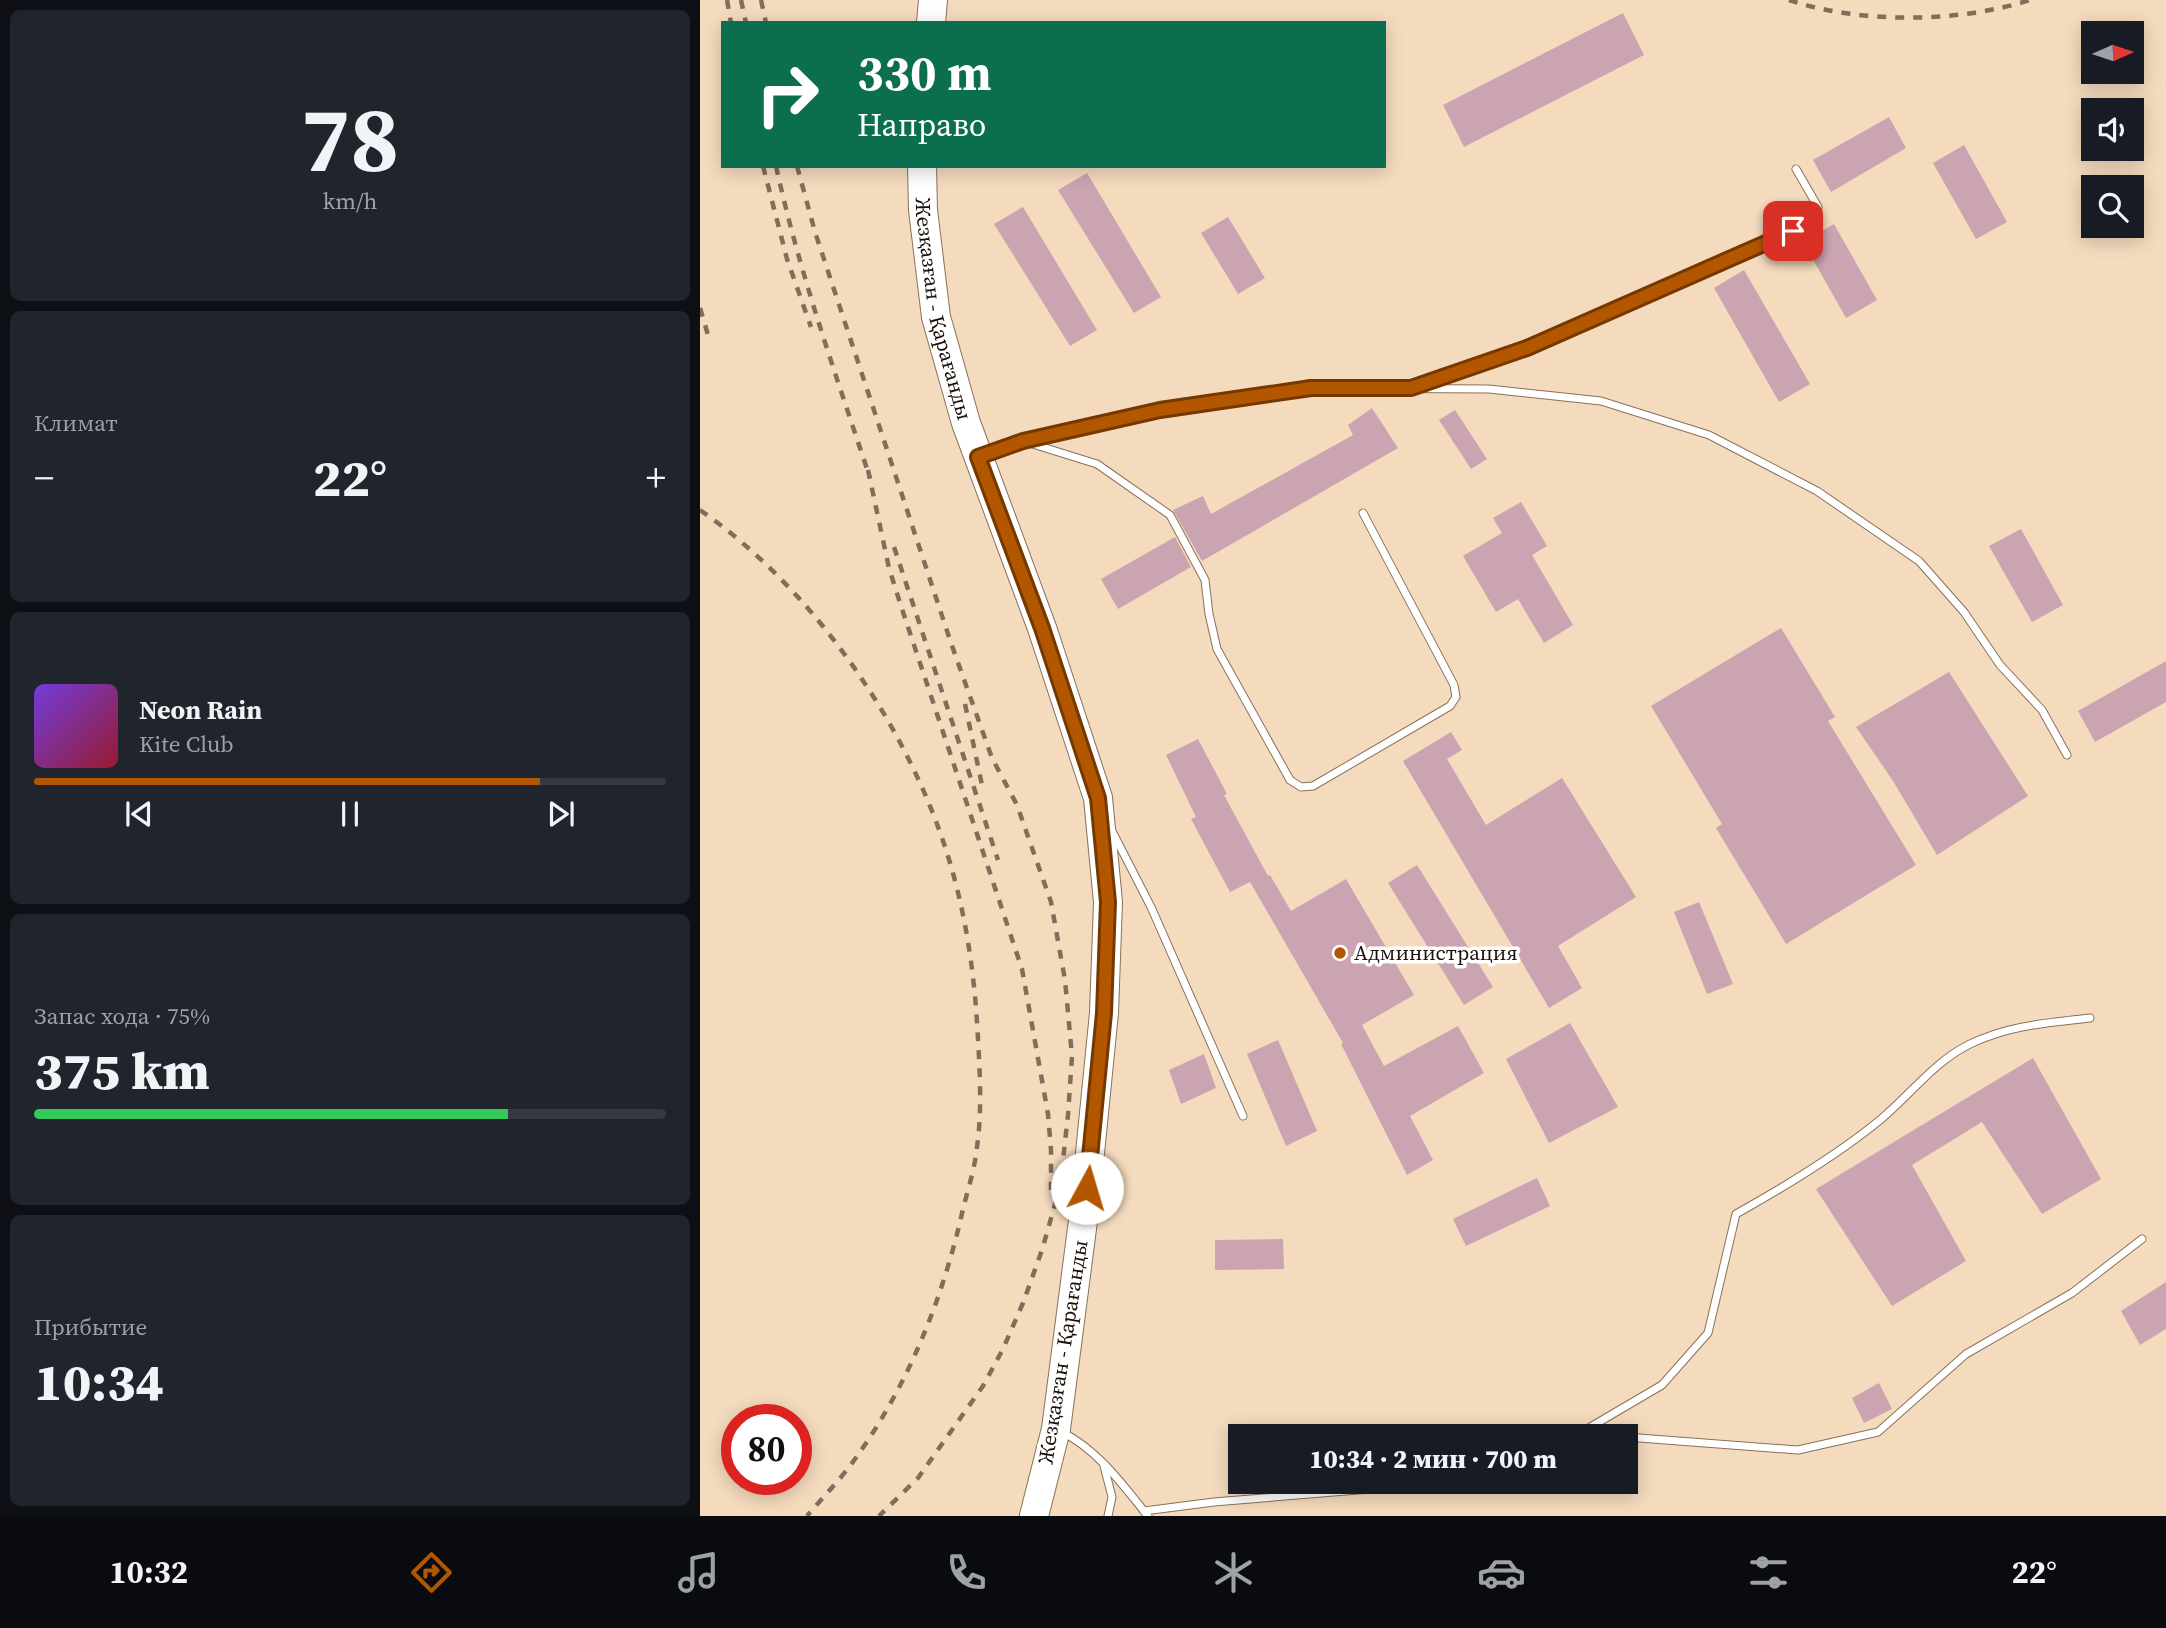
<!DOCTYPE html>
<html lang="ru">
<head>
<meta charset="utf-8">
<style>
	body { margin:0; font-family:"Source Serif 4",serif; background:#20242c; color:#f1f3f6; height:100vh; display:flex; flex-direction:column; font-size:26px; white-space:nowrap }
	* { box-sizing:border-box; margin:0 }
	p { font-size:23px; color:#9ea1a6 }
	.icon { flex:none; width:38px; height:38px; fill:none; stroke:currentColor; stroke-width:2; stroke-linecap:round; stroke-linejoin:round }
	.map { position:relative; flex:1; overflow:hidden }
	.sheet { display:flex; flex-direction:column; gap:10px; padding:10px; background:#0d0f14; width:700px }
	.sheet>* { flex:none }
	.hud { position:absolute; left:21px; top:21px; width:665px; height:147px; border-radius:0px; box-shadow:0 4px 18px #0003; background:#0b6e4f; color:#fff; overflow:hidden }
	.needle { width:46px; rotate:87deg }
	.buttons { position:absolute; left:1381px; top:21px; display:grid; gap:14px }
	.buttons a { display:grid; place-items:center; width:63px; height:63px; border-radius:0px; background:#171b24; box-shadow:0 4px 18px #0003; font-size:35px }
	.speed { position:absolute; left:21px; top:1404px; display:flex; gap:14px; font-size:35px; font-weight:700; text-align:center }
	.speed>* { display:grid; place-content:center; width:91px; height:91px; border-radius:50%; background:#171b24; box-shadow:0 4px 18px #0003; line-height:1 }
	.speed .limit { border:10px solid #d22; background:#fff; color:#111 }
	.pin { position:absolute; display:grid; place-items:center; width:60px; height:60px; color:#fff; margin:-30px; border-radius:14px; box-shadow:0 4px 10px #0006 }
	.me { position:absolute; width:77px; margin:-38px; rotate:6deg; stroke-linejoin:round; filter:drop-shadow(0 0 5px #0008) }
	.turn { display:flex; align-items:center; gap:24px; height:147px; padding:0 21px; font-size:32px }
	.turn .icon { width:91px; height:91px; stroke-width:2.5 }
	.turn b { display:block; font-size:49px; line-height:60px }
	.big { font-size:52px; font-weight:800; line-height:1.1 }
	.sheet .widget { flex:1; display:flex; flex-direction:column; justify-content:center; gap:10px; min-width:0; padding:0 24px; border-radius:10px; background:#20242c }
	.sheet .dial { align-items:center; gap:0 }
	.dial b { font-size:91px; line-height:1 }
	.song { display:flex; align-items:center; gap:21px }
	.cover { width:84px; height:84px; border-radius:10px; background:linear-gradient(135deg,hsl(260 70% 55%),hsl(350 70% 35%)) }
	.played { height:7px; border-radius:4px; background:linear-gradient(90deg,#b35600 80%,#363941 80%) }
	.keys { display:flex; justify-content:space-around; direction:ltr }
	.heat { display:flex; justify-content:space-between; align-items:center; font-size:38px; direction:ltr }
	.charge { height:10px; border-radius:5px; background:linear-gradient(90deg,#34c759 75%,#363941 0) }
	.trip { position:absolute; left:528px; top:1424px; width:410px; height:70px; border-radius:0px; background:#171b24; box-shadow:0 4px 18px #0003; font-weight:800; line-height:70px; text-align:center }
	.tabs { display:flex; height:112px; justify-content:space-around; align-items:center; background:#090b0e; color:#9ea1a6 }
	.tabs .icon { width:49px; height:49px }
	.tabs .current { color:#b35600 }
	.tabs b { font-size:32px; color:#f1f3f6 }
	main { display:flex; flex:1; min-height:0 }
	.map>svg:first-child { display:block }
</style>
</head>
<body>
<main>
<section class="sheet">
<div class="widget dial"><b>78</b><p>km/h</p></div>
<div class="widget"><p>Климат</p>
<div class="heat"><a>−</a><b class="big">22°</b><a>+</a></div>
</div>
<div class="widget">
<div class="song"><i class="cover"></i><div><b>Neon Rain</b><p>Kite Club</p></div></div>
<div class="played"></div>
<div class="keys"><svg class="icon" aria-label="previous" viewBox="0 0 24 24"><path d="M18 5L8 12l10 7zM5 5v14"/></svg><svg class="icon" aria-label="pause" viewBox="0 0 24 24"><path d="M8 5v14M16 5v14"/></svg><svg class="icon" aria-label="next" viewBox="0 0 24 24"><path d="M6 5l10 7-10 7zM19 5v14"/></svg></div>
</div>
<div class="widget"><p>Запас хода · 75%</p><b class="big">375 km</b><div class="charge"></div></div>
<div class="widget"><p>Прибытие</p><b class="big">10:34</b></div>
</section>
<div class="map">
<svg width="1466" height="1516" viewBox="0 0 1466 1516">
	<rect width="100%" height="100%" fill="#f5dbbe"/>
	<g fill="#caa4b1">
		<path d="M923,13L944,55L764,147L743,105Z"/>
		<path d="M1189,117L1206,148L1131,192L1113,160Z"/>
		<path d="M1264,145L1307,222L1276,239L1233,163Z"/>
		<path d="M387,173L461,297L434,313L358,190Z"/>
		<path d="M323,207L397,330L370,346L294,224Z"/>
		<path d="M528,217L565,278L538,294L501,233Z"/>
		<path d="M1134,224L1177,300L1146,318L1103,242Z"/>
		<path d="M1044,270L1110,384L1079,402L1014,288Z"/>
		<path d="M672,408L698,448L502,561L473,510L503,496L511,514L653,435L648,425Z"/>
		<path d="M755,410L787,459L771,469L739,420Z"/>
		<path d="M821,502L847,546L832,555L873,625L844,643L818,599L796,612L763,556L802,533L793,518Z"/>
		<path d="M1321,529L1363,605L1332,622L1289,546Z"/>
		<path d="M475,537L491,567L418,609L401,579Z"/>
		<path d="M1081,628L1135,717L1128,721L1216,865L1086,944L1016,828L1022,824L951,706Z"/>
		<path d="M1466,661V702L1395,742L1378,711Z"/>
		<path d="M1249,672L1328,796L1237,855L1193,781L1156,727Z"/>
		<path d="M751,732L762,750L747,759L786,825L862,778L936,897L858,946L882,988L849,1008L703,761Z"/>
		<path d="M498,739L527,794L524,795L568,876L570,875L591,911L646,879L714,995L662,1025L684,1066L758,1026L784,1073L710,1116L733,1160L707,1175L641,1044L643,1043L550,882L530,892L491,819L496,817L466,755Z"/>
		<path d="M717,865L793,987L764,1005L688,883Z"/>
		<path d="M999,902L1033,984L1007,994L974,912Z"/>
		<path d="M870,1023L918,1107L849,1143L806,1059Z"/>
		<path d="M578,1040L617,1131L586,1146L547,1054Z"/>
		<path d="M504,1054L516,1088L481,1104L469,1070Z"/>
		<path d="M1333,1058L1401,1179L1342,1214L1282,1122L1212,1165L1266,1261L1192,1306L1116,1189Z"/>
		<path d="M837,1178L850,1206L766,1246L753,1219Z"/>
		<path d="M583,1239L584,1269L515,1270V1240Z"/>
		<path d="M1466,1282V1329L1440,1345L1421,1311Z"/>
		<path d="M1179,1383L1192,1409L1164,1423L1152,1398Z"/>
	</g>
	<g fill="none" stroke-linecap="round" stroke-linejoin="round">
		<defs>
			<g id="lane">
				<path d="M718,386L827,348L1092,231L1118,207L1096,169"/>
				<path d="M323,441L460,410L611,388L789,389L901,401L1009,435L1117,491L1219,561L1264,612L1300,665L1342,710L1367,755"/>
				<path d="M285,454L323,441L397,464L470,515L505,580L509,614L517,649L590,780L601,787L613,786L750,706L756,697L754,685L663,513"/>
				<path d="M412,831L451,907L543,1116"/>
				<path d="M362,1432C399,1451 422,1484 448,1516"/>
				<path d="M882,1432L923,1437"/>
				<path d="M864,1437L882,1432L962,1385L1008,1333L1036,1214C1086,1186 1136,1156 1180,1120C1210,1095 1235,1061 1270,1044C1310,1025 1347,1023 1390,1018"/>
				<path d="M926,1437L1098,1450L1178,1432L1266,1354L1372,1293L1442,1239"/>
				<path d="M404,1466L412,1497L408,1516"/>
				<path d="M444,1511L514,1502L694,1487L710,1482"/>
			</g>
			<g id="highway">
				<path d="M231,23L233,0"/>
				<path id="s1" d="M222,166L223,210L236,317L266,423L342,628L398,798L408,902L404,1013L384,1213L356,1429L334,1516"/>
			</g>
		</defs>
		<use href="#lane" stroke="#897157" stroke-width="9"/>
		<use href="#highway" stroke="#897157" stroke-width="30"/>
		<use href="#lane" stroke="#fff" stroke-width="7"/>
		<use href="#highway" stroke="#fff" stroke-width="28"/>
		<g stroke="#7f6e5c" stroke-width="4.5" stroke-dasharray="9 9" stroke-linecap="butt">
			<path d="M27,0L31,23"/>
			<path d="M41,0L46,23"/>
			<path d="M61,0L66,23"/>
			<path d="M1089,0C1161,24 1258,23 1330,0"/>
			<path d="M63,166L87,259L111,327"/>
			<path d="M76,166C99,272 136,375 170,478"/>
			<path d="M97,166L115,232L251,643L292,758L317,805L351,902L365,980L372,1056L368,1115L360,1187L342,1250L323,1303L303,1349L283,1386L218,1478L179,1516"/>
			<path d="M0,308L8,335"/>
			<path d="M168,470L189,568L201,606L322,969L348,1114L351,1150V1190"/>
			<path d="M0,510C112,588 206,723 247,853C266,913 275,976 278,1039C280,1074 282,1112 277,1147C275,1168 268,1189 263,1209C243,1298 209,1384 155,1459C141,1479 123,1497 107,1516"/>
			<path d="M194,547L298,860"/>
			<path d="M265,704L283,790"/>
		</g>
	</g>
	<g fill="none" stroke-linecap="round" stroke-linejoin="round">
		<defs>
			<path id="route" d="M387,1188L404,1013L408,902L398,798L342,628L278,457L323,441L460,410L611,388H711L827,348L1093,231"/>
		</defs>
		<use href="#route" stroke="#743800" stroke-width="18"/>
		<use href="#route" stroke="#b35600" stroke-width="12"/>
	</g>
	<circle fill="#b35600" stroke="#fff" stroke-width="2.5" cx="640" cy="953" r="7"/>
	<g text-anchor="middle" stroke-width="7" stroke-linejoin="round" paint-order="stroke">
		<g font-size="21" fill="#1a1107" stroke="#fff">
			<text dy="7" stroke="none"><textPath href="#s1" startOffset="145">Жезқазған - Қарағанды</textPath></text>
			<text transform="translate(363 1352) rotate(-81)" y="7">Жезқазған - Қарағанды</text>
		</g>
		<g font-size="21" fill="#1a1107" stroke="#fff" text-anchor="start">
			<text x="654" y="960">Администрация</text>
		</g>
	</g>
</svg>
<div class="buttons">
<a><svg class="needle" viewBox="-14 -14 28 28"><path d="M0-13l5 13h-10z" fill="#e53935"/><path d="M0 13l5-13h-10z" fill="#9ea1a6"/></svg></a>
<a><svg class="icon" aria-label="sound" viewBox="0 0 24 24"><path d="M4 9h4l5-4v14l-5-4H4zM17 9q2 3 0 6"/></svg></a>
<a><svg class="icon" aria-label="search" viewBox="0 0 24 24"><circle cx="10" cy="10" r="6"/><path d="M15 15l6 6"/></svg></a>
</div>
<div class="speed"><div class="limit">80</div></div>
<div class="pin" style="left:1093px;top:231px;background:#d93025"><svg class="icon" aria-label="arrive" viewBox="0 0 24 24"><path d="M6 21V4h12l-3 4 3 4H6"/></svg></div>
<svg class="me" style="left:387px;top:1188px" viewBox="-20 -20 40 40"><circle r="19" fill="#fff"/><path d="M0-13L10 11 0 6-10 11z" fill="#b35600"/></svg>
<div class="trip">10:34 · 2 мин · 700 m</div>
<div class="hud">
<div class="turn"><svg class="icon" aria-label="right" viewBox="0 0 24 24"><path d="M7 20v-9h11M14 6l5 5-5 5"/></svg><div><b>330 m</b>Направо</div></div>
</div>
</div>
</main>
<nav class="tabs">
<b>10:32</b>
<svg class="icon current" aria-label="directions" viewBox="0 0 24 24"><path d="M12 3l9 9-9 9-9-9zM9 14v-3h6M13 9l2 2-2 2"/></svg>
<svg class="icon" aria-label="music" viewBox="0 0 24 24"><path d="M9 18V5l10-2v13"/><circle cx="6" cy="18" r="3"/><circle cx="16" cy="16" r="3"/></svg>
<svg class="icon" aria-label="phone" viewBox="0 0 24 24"><path d="M5 4h4l2 5-3 2q2 4 5 5l2-3 5 2v4C11 20 4 13 5 4z"/></svg>
<svg class="icon" aria-label="climate" viewBox="0 0 24 24"><path d="M12 3v18M4 7l16 10M4 17L20 7"/></svg>
<svg class="icon" aria-label="car" viewBox="0 0 24 24"><path d="M5 17H2v-5l4-1 3-4h7l3 4 3 1v5h-3M9 17h6M6 11h13"/><circle cx="7" cy="17" r="2"/><circle cx="17" cy="17" r="2"/></svg>
<svg class="icon" aria-label="filters" viewBox="0 0 24 24"><path d="M4 7h16M4 17h16"/><circle cx="9" cy="7" r="2"/><circle cx="15" cy="17" r="2"/></svg>
<b>22°</b>
</nav>
</body>
</html>
